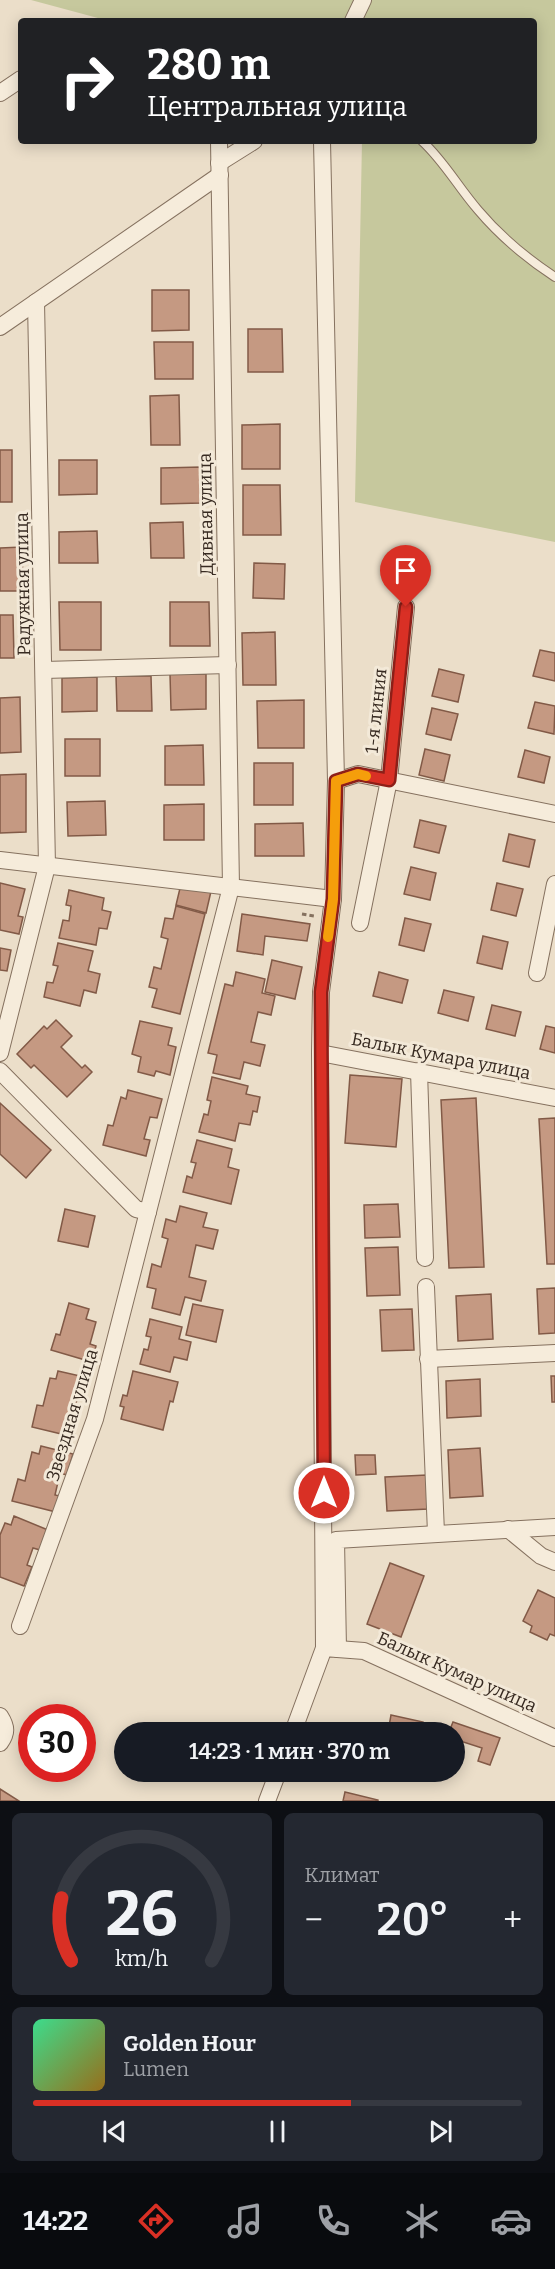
<!DOCTYPE html>
<html lang="ru">
<head>
<meta charset="utf-8">
<style>
	body { margin:0; font-family:Bitter,serif; background:#242831; color:#f1f3f6; height:100vh; display:flex; flex-direction:column; font-size:22px; white-space:nowrap }
	* { box-sizing:border-box; margin:0 }
	p { font-size:20px; color:#9ea1a6 }
	.icon { flex:none; width:33px; height:33px; fill:none; stroke:currentColor; stroke-width:2; stroke-linecap:round; stroke-linejoin:round }
	.map { position:relative; height:1801px; overflow:hidden }
	.side { display:flex; flex-direction:column; gap:12px; padding:12px; background:#0d0f14; flex:1 }
	.side>* { flex:none }
	.hud { position:absolute; left:18px; top:18px; width:519px; height:126px; border-radius:6px; box-shadow:0 3px 15px #0003; background:#202124; color:#fff; overflow:hidden }
	.speed { position:absolute; left:18px; top:1704px; display:flex; gap:12px; font-size:30px; font-weight:700; text-align:center }
	.speed>* { display:grid; place-content:center; width:78px; height:78px; border-radius:50%; background:#171b24; box-shadow:0 3px 15px #0003; line-height:1 }
	.speed .limit { border:9px solid #d22; background:#fff; color:#111 }
	.pin { position:absolute; display:grid; place-items:center; width:51px; height:51px; color:#fff; margin:-62px -26px; border-radius:50% 50% 50% 0; rotate:-45deg; box-shadow:0 0 6px #0007 }
	.pin .icon { rotate:45deg }
	.me { position:absolute; width:66px; margin:-33px; rotate:0deg; stroke-linejoin:round; filter:drop-shadow(0 0 4px #0008) }
	.turn { display:flex; align-items:center; gap:21px; height:126px; padding:0 30px; font-size:27px }
	.turn .icon { width:78px; height:78px; stroke-width:2.5 }
	.turn b { display:block; font-size:42px; line-height:51px }
	.big { font-size:45px; font-weight:600; line-height:1.1 }
	.side .card { flex:1; display:flex; flex-direction:column; justify-content:center; gap:9px; min-width:0; padding:0 21px; border-radius:9px; background:#242831 }
	.side .dial { align-items:center; gap:0 }
	.dial svg { height:156px; overflow:visible; fill:none; stroke:#363941; stroke-width:7; stroke-linecap:round; text-anchor:middle }
	.dial text { fill:#f1f3f6; stroke:none }
	.song { display:flex; align-items:center; gap:18px }
	.cover { width:72px; height:72px; border-radius:9px; background:linear-gradient(135deg,hsl(150 70% 55%),hsl(40 70% 35%)) }
	.played { height:6px; border-radius:3px; background:linear-gradient(90deg,#d93025 65%,#363941 65%) }
	.keys { display:flex; justify-content:space-around; direction:ltr }
	.heat { display:flex; justify-content:space-between; align-items:center; font-size:33px; direction:ltr }
	.side .tiles { flex:1; display:grid; gap:12px; grid-template-columns:1fr 1fr }
	.card:last-child { grid-column:span 2 }
	.trip { position:absolute; left:114px; top:1722px; width:351px; height:60px; border-radius:30px; background:#171b24; box-shadow:0 3px 15px #0003; font-weight:600; line-height:60px; text-align:center }
	.tab-bar { display:flex; height:96px; justify-content:space-around; align-items:center; background:#090b0e; color:#9ea1a6 }
	.tab-bar .icon { width:42px; height:42px }
	.tab-bar .current { color:#d93025 }
	.tab-bar b { font-size:27px; color:#f1f3f6 }
	.map>svg:first-child { display:block }
</style>
</head>
<body>
<div class="map">
<svg width="555" height="1801" viewBox="0 0 555 1801">
	<rect width="100%" height="100%" fill="#ebdec9"/>
	<path fill="#c6c89d" d="M31,0H555V542L355,502L362,141H534V21H109Z"/>
	<g fill="#c59982" stroke="#825a47" stroke-width="1.5">
		<path d="M152,290H189V330L152,331Z"/>
		<path d="M248,329H282L283,372H248Z"/>
		<path d="M154,342H193V379H155Z"/>
		<path d="M179,395L180,445H151L150,396Z"/>
		<path d="M280,424V469H242V425Z"/>
		<rect x="0" y="450" width="12" height="52"/>
		<path d="M59,460H97V494L59,495Z"/>
		<path d="M201,467V503L161,504V468Z"/>
		<path d="M243,485H280L281,535H243Z"/>
		<path d="M183,522L184,558H151L150,523Z"/>
		<path d="M97,531L98,563H59V532Z"/>
		<path d="M22,547L23,591H0V548Z"/>
		<path d="M254,563L285,564L284,599L253,598Z"/>
		<path d="M59,602H101V650H60Z"/>
		<path d="M170,602H209L210,646H170Z"/>
		<path d="M0,615H13L14,658H0Z"/>
		<path d="M275,632L276,685H243L242,633Z"/>
		<path d="M540,650L555,653V681L533,676Z"/>
		<path d="M439,669L464,675L458,702L432,696Z"/>
		<path d="M170,674H206V709L171,710Z"/>
		<path d="M116,676H151L152,711H117Z"/>
		<path d="M97,677V711L62,712V678Z"/>
		<path d="M20,697L21,752L0,753V698Z"/>
		<path d="M304,700V748H258L257,701Z"/>
		<path d="M535,702L555,706L554,734L528,728Z"/>
		<path d="M432,708L458,714L451,740L426,734Z"/>
		<rect x="65" y="739" width="35" height="37"/>
		<path d="M203,745L204,785H165V746Z"/>
		<path d="M425,749L450,755L444,781L419,775Z"/>
		<path d="M525,750L550,757L544,783L518,777Z"/>
		<rect x="254" y="763" width="39" height="42"/>
		<path d="M26,774V832L0,833V775Z"/>
		<path d="M105,801L106,835L68,836L67,802Z"/>
		<path d="M204,804V840H164V805Z"/>
		<path d="M420,820L446,826L439,853L414,847Z"/>
		<path d="M303,823L304,856H255V824Z"/>
		<path d="M509,834L535,840L529,867L503,861Z"/>
		<path d="M411,867L436,873L430,900L404,894Z"/>
		<path d="M182,880L212,887L206,913L176,905Z"/>
		<path d="M0,883L25,889L18,916L23,917L19,934L0,930Z"/>
		<path d="M497,883L523,889L516,916L491,910Z"/>
		<path d="M69,890L104,898L102,910L111,912L107,929L99,928L96,945L59,938L63,920L69,921L71,906L66,905Z"/>
		<path d="M176,906L205,914L180,1014L152,1007L157,989L149,987L154,967L161,969L168,939L161,937L165,918L173,919Z"/>
		<path d="M242,914L310,924L307,941L265,936L263,955L237,951Z"/>
		<path d="M405,918L431,924L424,951L399,945Z"/>
		<path d="M483,936L508,942L502,969L477,963Z"/>
		<path d="M58,943L93,951L88,971L100,974L96,993L84,990L80,1006L44,997L47,982L53,983L58,966L53,965Z"/>
		<path d="M0,948L11,950L7,971L0,970Z"/>
		<path d="M272,960L302,967L295,999L265,992Z"/>
		<path d="M236,972L265,979L262,993L275,996L271,1015L258,1012L251,1042L265,1045L260,1066L244,1062L240,1079L213,1073L217,1055L208,1053L225,984L233,986Z"/>
		<path d="M379,972L408,980L402,1003L373,996Z"/>
		<path d="M444,990L474,997L468,1021L438,1013Z"/>
		<path d="M492,1005L521,1012L515,1036L486,1029Z"/>
		<path d="M56,1020L72,1036L61,1047L82,1068L85,1065L92,1072L67,1097L34,1065L31,1068L17,1054L44,1026L47,1029Z"/>
		<path d="M140,1021L172,1028L168,1045L176,1047L170,1075L156,1071L154,1076L138,1072L141,1057L132,1054Z"/>
		<path d="M546,1026L555,1028V1053L540,1049Z"/>
		<path d="M350,1075L402,1079L396,1147L345,1143Z"/>
		<path d="M212,1077L248,1086L246,1094L260,1097L257,1112L253,1111L250,1125L239,1123L235,1141L199,1132L204,1114L208,1115L211,1101L207,1100Z"/>
		<path d="M128,1090L162,1099L157,1118L150,1117L144,1139L150,1140L146,1156L103,1145L108,1125L113,1126L121,1097L126,1099Z"/>
		<path d="M476,1098L484,1267L449,1268L441,1100Z"/>
		<path d="M0,1103L51,1150L26,1178L0,1154Z"/>
		<path d="M555,1118V1264H547L539,1119Z"/>
		<path d="M197,1140L232,1149L228,1167L239,1170L231,1204L183,1192L187,1176L192,1178L196,1163L191,1162Z"/>
		<path d="M398,1204L400,1237L365,1238L364,1205Z"/>
		<path d="M180,1206L207,1213L203,1227L218,1230L213,1249L196,1245L189,1277L206,1281L201,1301L185,1297L180,1315L152,1308L156,1289L147,1287L152,1264L161,1267L168,1239L162,1237L166,1219L176,1222Z"/>
		<path d="M65,1209L95,1216L88,1247L58,1241Z"/>
		<path d="M398,1247L400,1295L367,1296L365,1248Z"/>
		<path d="M555,1288V1333L539,1334L537,1289Z"/>
		<path d="M491,1294L493,1339L458,1341L456,1296Z"/>
		<path d="M69,1303L89,1309L86,1319L96,1322L90,1344L96,1346L92,1362L51,1350L56,1334L60,1335Z"/>
		<path d="M193,1304L223,1310L216,1342L186,1335Z"/>
		<path d="M412,1309L414,1350L382,1351L380,1310Z"/>
		<path d="M150,1319L182,1327L179,1339L191,1342L187,1360L174,1357L170,1372L140,1364L144,1349L148,1350L151,1337L146,1336Z"/>
		<path d="M58,1371L89,1378L85,1397L78,1395L72,1420L77,1421L74,1437L32,1427L37,1405L43,1406L50,1378L56,1379Z"/>
		<path d="M133,1371L178,1382L173,1402L170,1401L163,1430L121,1419L124,1407L120,1406L123,1395L127,1396Z"/>
		<path d="M551,1376H555V1402H552Z"/>
		<path d="M480,1379L481,1416L447,1418L446,1381Z"/>
		<path d="M41,1446L73,1454L67,1475L60,1473L55,1495L60,1496L56,1512L12,1501L18,1479L25,1481L32,1452L39,1454Z"/>
		<path d="M480,1448L483,1496L450,1498L448,1450Z"/>
		<path d="M355,1455H375L376,1474L356,1475Z"/>
		<path d="M427,1475L428,1509L387,1511L385,1477Z"/>
		<path d="M14,1516L48,1530L40,1550L33,1548L27,1565L32,1567L24,1586L0,1577V1535L5,1523L11,1525Z"/>
		<path d="M390,1563L424,1576L401,1637L367,1624Z"/>
		<path d="M538,1590L555,1598V1636L550,1634L547,1640L530,1632L532,1626L523,1621Z"/>
		<path d="M391,1715L423,1722L421,1732H388Z"/>
		<path d="M453,1722L500,1738L490,1765L478,1761L482,1748L454,1739V1732H449Z"/>
		<path d="M338,1725L376,1729L375,1732H337Z"/>
		<path d="M0,1789L19,1801H0Z"/>
		<path d="M345,1792L378,1800V1801H343Z"/>
	</g>
	<g fill="none" stroke-linecap="round" stroke-linejoin="round">
		<defs>
			<path id="service" d="M422,141C444,161 458,187 478,210C500,236 526,258 555,277"/>
			<g id="minor">
				<path d="M353,21L363,0"/>
				<path d="M0,93L21,79"/>
				<path d="M322,141L336,781L333,899L321,992L320,1053L324,1648"/>
				<path d="M219,163L254,141"/>
				<path d="M0,327L220,175"/>
				<path d="M44,670L228,665"/>
				<path d="M336,781L358,774L555,814"/>
				<path d="M0,860L333,899"/>
				<path d="M360,923L389,780L406,607"/>
				<path d="M537,973L555,884"/>
				<path d="M0,1053L47,866L36,302"/>
				<path d="M320,1053L555,1098"/>
				<path d="M0,1071L136,1209L148,1212"/>
				<path d="M419,1071L425,1258"/>
				<path d="M426,1287L436,1533"/>
				<path d="M428,1359L555,1353"/>
				<path d="M508,1529L541,1556L555,1562"/>
				<path d="M20,1626L95,1419L231,887L219,141"/>
				<path d="M338,1649L336,1540L555,1527"/>
				<path d="M0,1716C7,1727 7,1733 0,1743"/>
				<path d="M293,1732L324,1648L364,1651L555,1738"/>
				<path d="M267,1801L278,1772"/>
			</g>
		</defs>
		<use href="#service" stroke="#85715f" stroke-width="10"/>
		<use href="#minor" stroke="#85715f" stroke-width="18"/>
		<path stroke="#85715f" stroke-width="3" stroke-dasharray="4.5 3" stroke-linecap="butt" d="M302,914L314,916"/>
		<use href="#service" stroke="#f6ecdb" stroke-width="8"/>
		<use href="#minor" stroke="#f6ecdb" stroke-width="16"/>
	</g>
	<g fill="none" stroke-linecap="round" stroke-linejoin="round">
		<defs>
			<path id="route" d="M324,1493L321,992L333,899L336,781L358,774L389,780L406,607"/>
		</defs>
		<use href="#route" stroke="#8d1f18" stroke-width="15"/>
		<use href="#route" stroke="#d93025" stroke-width="10"/>
		<path stroke="#f59e0b" stroke-width="10" d="M328,937L333,899L336,781L358,774L366,776"/>
	</g>
	<g text-anchor="middle" stroke-width="6" stroke-linejoin="round" paint-order="stroke">
		<g font-size="18" fill="#372a21" stroke="#f3e9d8">
			<text transform="translate(206 514) rotate(-91)" y="6">Дивная улица</text>
			<text transform="translate(23 584) rotate(-91)" y="6">Радужная улица</text>
			<text transform="translate(376 711) rotate(-84)" y="6">1-я линия</text>
			<text transform="translate(441 1056) rotate(11)" y="6">Балык Кумара улица</text>
			<text transform="translate(72 1415) rotate(-73)" y="6">Звездная улица</text>
			<text transform="translate(457 1672) rotate(24)" y="6">Балык Кумар улица</text>
		</g>
	</g>
</svg>
<div class="speed"><div class="limit">30</div></div>
<div class="pin" style="left:406px;top:607px;background:#d93025"><svg class="icon" aria-label="arrive" viewBox="0 0 24 24"><path d="M6 21V4h12l-3 4 3 4H6"/></svg></div>
<svg class="me" style="left:324px;top:1493px" viewBox="-20 -20 40 40"><circle r="17" fill="#d93025" stroke="#fff" stroke-width="3"/><path d="M0-11L8 9 0 5-8 9z" fill="#fff"/></svg>
<div class="trip">14:23 · 1 мин · 370 m</div>
<div class="hud">
<div class="turn"><svg class="icon" aria-label="right" viewBox="0 0 24 24"><path d="M7 20v-9h11M14 6l5 5-5 5"/></svg><div><b>280 m</b>Центральная улица</div></div>
</div>
</div>
<section class="side">
<div class="tiles">
<div class="card dial"><svg viewBox="0 0 100 80">
<path d="M14 69A42 42 0 1 1 86 69"/>
<path d="M14 69A42 42 0 0 1 9 37" stroke="#d93025"/>
<text x="50" y="56" font-size="32" font-weight="700">26</text>
<text x="50" y="72" font-size="11">km/h</text>
</svg></div>
<div class="card"><p>Климат</p>
<div class="heat"><a>−</a><b class="big">20°</b><a>+</a></div>
</div>
<div class="card">
<div class="song"><i class="cover"></i><div><b>Golden Hour</b><p>Lumen</p></div></div>
<div class="played"></div>
<div class="keys"><svg class="icon" aria-label="previous" viewBox="0 0 24 24"><path d="M18 5L8 12l10 7zM5 5v14"/></svg><svg class="icon" aria-label="pause" viewBox="0 0 24 24"><path d="M8 5v14M16 5v14"/></svg><svg class="icon" aria-label="next" viewBox="0 0 24 24"><path d="M6 5l10 7-10 7zM19 5v14"/></svg></div>
</div>
</div>
</section>
<nav class="tab-bar">
<b>14:22</b>
<svg class="icon current" aria-label="directions" viewBox="0 0 24 24"><path d="M12 3l9 9-9 9-9-9zM9 14v-3h6M13 9l2 2-2 2"/></svg>
<svg class="icon" aria-label="music" viewBox="0 0 24 24"><path d="M9 18V5l10-2v13"/><circle cx="6" cy="18" r="3"/><circle cx="16" cy="16" r="3"/></svg>
<svg class="icon" aria-label="phone" viewBox="0 0 24 24"><path d="M5 4h4l2 5-3 2q2 4 5 5l2-3 5 2v4C11 20 4 13 5 4z"/></svg>
<svg class="icon" aria-label="climate" viewBox="0 0 24 24"><path d="M12 3v18M4 7l16 10M4 17L20 7"/></svg>
<svg class="icon" aria-label="car" viewBox="0 0 24 24"><path d="M5 17H2v-5l4-1 3-4h7l3 4 3 1v5h-3M9 17h6M6 11h13"/><circle cx="7" cy="17" r="2"/><circle cx="17" cy="17" r="2"/></svg>
</nav>
</body>
</html>
